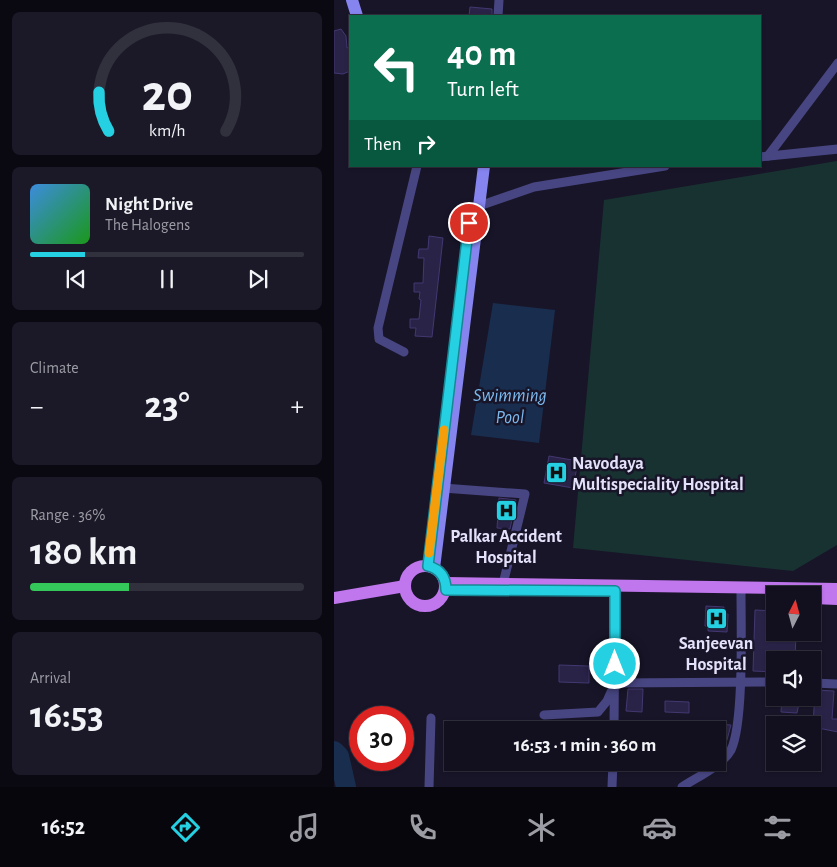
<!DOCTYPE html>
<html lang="en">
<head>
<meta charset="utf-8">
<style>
	body { margin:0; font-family:"Alegreya Sans",sans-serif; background:#1b1928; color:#f1f3f6; height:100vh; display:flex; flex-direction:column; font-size:19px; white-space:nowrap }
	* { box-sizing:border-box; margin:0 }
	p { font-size:16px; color:#9c9da4 }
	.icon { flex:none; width:28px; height:28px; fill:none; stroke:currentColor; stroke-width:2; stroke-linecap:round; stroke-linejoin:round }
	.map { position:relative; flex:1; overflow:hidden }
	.side { display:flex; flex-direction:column; gap:12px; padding:12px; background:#0a0911; width:334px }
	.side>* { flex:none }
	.top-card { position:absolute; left:15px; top:15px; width:412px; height:152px; border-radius:0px; box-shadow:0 1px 4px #0004,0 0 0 1px #31303d; background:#0b6e4f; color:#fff; overflow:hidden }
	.needle { width:32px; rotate:6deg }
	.buttons { position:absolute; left:432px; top:586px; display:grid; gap:10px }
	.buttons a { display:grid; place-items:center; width:55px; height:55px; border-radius:0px; background:#12101f; box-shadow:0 1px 4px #0004,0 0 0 1px #31303d; font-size:25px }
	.speed { position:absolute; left:15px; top:706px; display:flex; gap:10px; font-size:25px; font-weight:700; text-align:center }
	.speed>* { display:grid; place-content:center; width:65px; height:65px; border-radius:50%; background:#12101f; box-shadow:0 1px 4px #0004,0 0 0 1px #31303d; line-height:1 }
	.speed .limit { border:8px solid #d22; background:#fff; color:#111 }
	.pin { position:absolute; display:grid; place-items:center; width:42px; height:42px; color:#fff; margin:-21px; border:2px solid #fff; border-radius:50%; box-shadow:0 1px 5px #0007 }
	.me { position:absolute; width:55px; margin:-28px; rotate:0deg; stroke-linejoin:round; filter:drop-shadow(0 0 4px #0008) }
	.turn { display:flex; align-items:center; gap:18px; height:105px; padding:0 15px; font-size:22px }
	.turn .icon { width:65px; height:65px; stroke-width:2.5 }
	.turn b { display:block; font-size:35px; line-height:42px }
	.then { display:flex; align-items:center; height:48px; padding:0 15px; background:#0003; gap:10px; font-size:19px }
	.big { font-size:38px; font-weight:700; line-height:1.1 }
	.side .card { flex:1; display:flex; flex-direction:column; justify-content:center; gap:8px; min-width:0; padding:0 18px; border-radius:8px; background:#1b1928 }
	.side .dial { align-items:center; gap:0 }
	.dial svg { height:130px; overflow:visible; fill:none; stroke:#31303d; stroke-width:7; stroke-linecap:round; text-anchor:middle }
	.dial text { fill:#f1f3f6; stroke:none }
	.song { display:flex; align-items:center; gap:15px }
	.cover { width:60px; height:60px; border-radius:8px; background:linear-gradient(135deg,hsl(210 70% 55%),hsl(120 70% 35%)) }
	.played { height:5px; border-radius:2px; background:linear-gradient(90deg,#25d0e2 20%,#31303d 20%) }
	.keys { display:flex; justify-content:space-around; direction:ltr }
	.heat { display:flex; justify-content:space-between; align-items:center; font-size:28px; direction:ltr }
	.charge { height:8px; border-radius:4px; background:linear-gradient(90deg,#34c759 36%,#31303d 0) }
	.trip { position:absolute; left:110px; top:721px; width:282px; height:50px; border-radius:0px; background:#12101f; box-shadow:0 1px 4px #0004,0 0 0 1px #31303d; font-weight:700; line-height:50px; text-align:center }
	.tabs { display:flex; height:80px; justify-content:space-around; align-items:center; background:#07060c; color:#9c9da4 }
	.tabs .icon { width:35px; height:35px }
	.tabs .on { color:#25d0e2 }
	.tabs b { font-size:22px; color:#f1f3f6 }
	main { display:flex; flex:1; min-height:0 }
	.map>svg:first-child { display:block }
</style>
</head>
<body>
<main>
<section class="side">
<div class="card dial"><svg viewBox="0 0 100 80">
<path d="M14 69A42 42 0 1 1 86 69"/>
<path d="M14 69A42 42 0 0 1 8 45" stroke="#25d0e2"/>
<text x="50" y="56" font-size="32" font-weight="700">20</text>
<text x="50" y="72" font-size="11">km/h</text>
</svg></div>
<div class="card">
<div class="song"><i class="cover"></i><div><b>Night Drive</b><p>The Halogens</p></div></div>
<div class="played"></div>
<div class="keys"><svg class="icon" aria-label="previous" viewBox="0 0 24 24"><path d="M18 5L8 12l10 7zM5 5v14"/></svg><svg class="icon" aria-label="pause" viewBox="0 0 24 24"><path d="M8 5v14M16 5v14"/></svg><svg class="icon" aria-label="next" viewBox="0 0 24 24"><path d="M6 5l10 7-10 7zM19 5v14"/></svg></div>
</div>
<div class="card"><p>Climate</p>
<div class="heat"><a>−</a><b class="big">23°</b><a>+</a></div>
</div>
<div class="card"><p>Range · 36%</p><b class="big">180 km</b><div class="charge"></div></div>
<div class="card"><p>Arrival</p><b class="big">16:53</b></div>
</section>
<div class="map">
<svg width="504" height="787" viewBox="0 0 504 787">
	<rect width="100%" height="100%" fill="#181529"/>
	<path fill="#183231" d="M503,161V545L459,571L239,548L270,200Z"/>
	<path fill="#192e4e" d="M159,303L221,310L205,443L137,435Z"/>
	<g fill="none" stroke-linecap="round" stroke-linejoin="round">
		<path stroke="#192e4e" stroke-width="20" d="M0,751L5,756L12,787"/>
	</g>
	<g fill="#2a2348" stroke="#433871">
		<path d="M136,7L158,9V16H135Z"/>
		<path d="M7,29L12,36L13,48L16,47V71L9,74L0,73V31Z"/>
		<path d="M95,236L109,238L98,337L81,336L82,328H76V319H85L87,300L85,299L86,292H80V283H89L90,258H84L85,249H94Z"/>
		<path d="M215,456L244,461L239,488L210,483Z"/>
		<path d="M165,498L182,500L176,529L163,528Z"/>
		<path d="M372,606L390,607L389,614H394L393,632L374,631V626H371Z"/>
		<path d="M421,610L441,611V632H462L461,660H441V672L419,671Z"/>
		<path d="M225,665L255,666V683L225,682Z"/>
		<path d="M294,689H309L308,712L292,711Z"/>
		<path d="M481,690L500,691L498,719H504V732L479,727Z"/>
		<path d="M448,698H466L463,713L447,712Z"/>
		<path d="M331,701L355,702V713L331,712Z"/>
		<path d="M384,724L397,725L391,747L386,754L384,753Z"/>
	</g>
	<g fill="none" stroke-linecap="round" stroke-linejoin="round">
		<g stroke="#484682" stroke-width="9">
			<path d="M164,16L165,0"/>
			<path d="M434,156L504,63"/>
			<path d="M426,157L504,149"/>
			<path d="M145,206L200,187L331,166"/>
			<path d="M70,352L45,339L44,328L83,166"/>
			<path d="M109,488L191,494L168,588"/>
			<path d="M479,683L504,684"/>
			<path d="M210,715L264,712L273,701L281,683L441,682"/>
			<path d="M280,730L281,591"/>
			<path d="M95,787L97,718"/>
			<path d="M278,787L279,762"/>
			<path d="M348,787C363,777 388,766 397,750C410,723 407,627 407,593"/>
		</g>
		<g stroke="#8684ef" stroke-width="12">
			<path d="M18,0L23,16"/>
			<path d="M100,568L150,166"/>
		</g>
		<g stroke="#c076ed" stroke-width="12">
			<circle cx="91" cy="586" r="20"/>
			<path d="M112,583L504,589"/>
			<path d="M0,598L71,586"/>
			<path d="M479,598L504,599"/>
		</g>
	</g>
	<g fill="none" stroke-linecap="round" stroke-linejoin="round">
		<defs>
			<path id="route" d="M135,223L94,566C106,569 112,577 112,590L281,591V664"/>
		</defs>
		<use href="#route" stroke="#188793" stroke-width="12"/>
		<use href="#route" stroke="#25d0e2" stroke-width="9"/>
		<path stroke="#f59e0b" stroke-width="9" d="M95,553L110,430"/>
	</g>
	<defs>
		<symbol id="hospital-square" viewBox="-11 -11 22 22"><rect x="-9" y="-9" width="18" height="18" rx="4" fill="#25d0e2" stroke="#181529"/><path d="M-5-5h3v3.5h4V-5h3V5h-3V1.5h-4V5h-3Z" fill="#111"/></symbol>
	</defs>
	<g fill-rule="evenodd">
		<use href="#hospital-square" x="210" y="460" width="25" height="25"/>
		<use href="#hospital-square" x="160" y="498" width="25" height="25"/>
		<use href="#hospital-square" x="370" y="606" width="25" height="25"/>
	</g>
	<g text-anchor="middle" stroke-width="5" stroke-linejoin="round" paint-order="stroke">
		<g font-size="18" font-weight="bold" fill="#e4e1fb" stroke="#181529">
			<text x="238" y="469" text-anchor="start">Navodaya<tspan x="238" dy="21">Multispeciality Hospital</tspan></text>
			<text x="172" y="542">Palkar Accident<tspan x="172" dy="21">Hospital</tspan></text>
			<text x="382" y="649">Sanjeevan<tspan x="382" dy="21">Hospital</tspan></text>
		</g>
		<g font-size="19" font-style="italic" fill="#7cb9ee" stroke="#181529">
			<text x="176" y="401">Swimming<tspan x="176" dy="22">Pool</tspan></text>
		</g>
	</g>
</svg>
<div class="buttons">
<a><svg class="needle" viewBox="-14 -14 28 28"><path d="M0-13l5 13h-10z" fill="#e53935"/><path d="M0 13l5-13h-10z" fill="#9c9da4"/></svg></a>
<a><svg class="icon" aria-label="sound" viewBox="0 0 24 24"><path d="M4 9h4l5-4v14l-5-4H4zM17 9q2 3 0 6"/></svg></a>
<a><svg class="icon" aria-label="layers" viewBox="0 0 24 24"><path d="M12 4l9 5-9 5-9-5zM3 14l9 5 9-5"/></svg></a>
</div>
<div class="speed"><div class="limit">30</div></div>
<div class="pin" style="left:135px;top:223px;background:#d93025"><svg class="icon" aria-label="arrive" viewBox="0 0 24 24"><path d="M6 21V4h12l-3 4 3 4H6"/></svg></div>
<svg class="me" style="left:281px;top:664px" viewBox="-20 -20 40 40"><circle r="17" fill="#25d0e2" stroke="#fff" stroke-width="3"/><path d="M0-11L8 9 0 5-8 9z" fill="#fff"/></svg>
<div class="trip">16:53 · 1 min · 360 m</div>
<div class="top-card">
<div class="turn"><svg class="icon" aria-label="left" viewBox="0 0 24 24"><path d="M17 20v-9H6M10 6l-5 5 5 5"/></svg><div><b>40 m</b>Turn left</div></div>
<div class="then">Then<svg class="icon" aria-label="right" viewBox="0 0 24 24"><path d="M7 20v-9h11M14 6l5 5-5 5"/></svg></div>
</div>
</div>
</main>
<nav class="tabs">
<b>16:52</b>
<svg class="icon on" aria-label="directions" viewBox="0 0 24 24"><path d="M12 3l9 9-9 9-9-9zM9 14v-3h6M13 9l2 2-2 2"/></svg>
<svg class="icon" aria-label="music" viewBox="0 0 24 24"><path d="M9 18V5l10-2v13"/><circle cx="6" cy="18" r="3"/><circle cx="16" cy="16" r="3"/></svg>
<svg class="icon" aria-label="phone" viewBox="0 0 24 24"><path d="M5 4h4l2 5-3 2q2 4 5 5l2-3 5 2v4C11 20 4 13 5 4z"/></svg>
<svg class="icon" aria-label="climate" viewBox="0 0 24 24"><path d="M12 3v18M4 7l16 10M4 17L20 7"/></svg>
<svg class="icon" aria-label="car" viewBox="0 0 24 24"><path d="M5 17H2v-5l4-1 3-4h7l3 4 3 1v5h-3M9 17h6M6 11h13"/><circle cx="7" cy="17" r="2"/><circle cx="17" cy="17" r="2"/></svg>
<svg class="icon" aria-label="filters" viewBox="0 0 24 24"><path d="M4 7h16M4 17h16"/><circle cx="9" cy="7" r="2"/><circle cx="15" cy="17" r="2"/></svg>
</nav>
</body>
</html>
